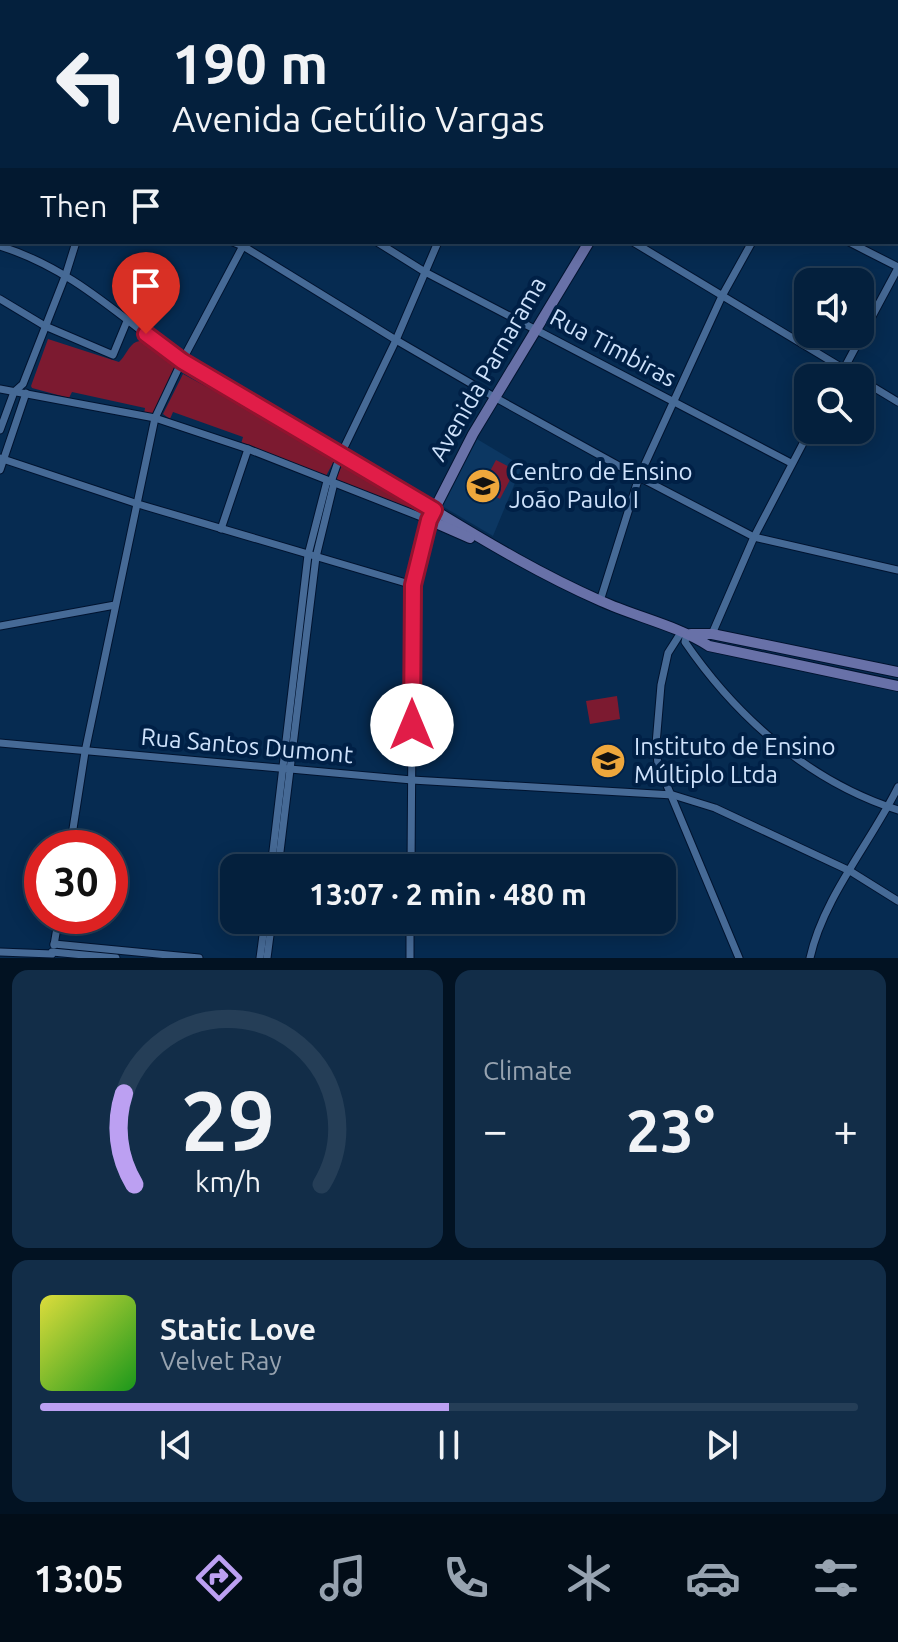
<!DOCTYPE html>
<html lang="en">
<head>
<meta charset="utf-8">
<style>
	body { margin:0; font-family:Ubuntu,sans-serif; background:#122d48; color:#f1f3f6; height:100vh; display:flex; flex-direction:column; font-size:30px; white-space:nowrap }
	* { box-sizing:border-box; margin:0 }
	p { font-size:26px; color:#97a3b0 }
	.icon { flex:none; width:44px; height:44px; fill:none; stroke:currentColor; stroke-width:2; stroke-linecap:round; stroke-linejoin:round }
	.map { position:relative; height:958px; overflow:hidden }
	.details { display:flex; flex-direction:column; gap:12px; padding:12px; background:#021222; flex:1 }
	.details>* { flex:none }
	.banner { position:absolute; left:0px; top:0px; width:898px; height:244px; box-shadow:0 4px 20px #0003,0 0 0 2px #253e57; background:#04203d; color:#f1f3f6; overflow:hidden }
	.buttons { position:absolute; left:794px; top:268px; display:grid; gap:16px }
	.buttons a { display:grid; place-items:center; width:80px; height:80px; border-radius:16px; background:#04203d; box-shadow:0 4px 20px #0003,0 0 0 2px #253e57; font-size:40px }
	.speed { position:absolute; left:24px; top:830px; display:flex; gap:16px; font-size:40px; font-weight:700; text-align:center }
	.speed>* { display:grid; place-content:center; width:104px; height:104px; border-radius:50%; background:#04203d; box-shadow:0 4px 20px #0003,0 0 0 2px #253e57; line-height:1 }
	.speed .limit { border:12px solid #d22; background:#fff; color:#111 }
	.pin { position:absolute; display:grid; place-items:center; width:68px; height:68px; color:#fff; margin:-82px -34px; border-radius:50% 50% 50% 0; rotate:-45deg; box-shadow:0 0 8px #0007 }
	.pin .icon { rotate:45deg }
	.me { position:absolute; width:88px; margin:-44px; rotate:0deg; stroke-linejoin:round; filter:drop-shadow(0 0 6px #0008) }
	.turn { display:flex; align-items:center; gap:28px; height:168px; padding:0 40px; font-size:36px }
	.turn .icon { width:104px; height:104px; stroke-width:2.5 }
	.turn b { display:block; font-size:56px; line-height:68px }
	.then { display:flex; align-items:center; height:76px; padding:0 40px; background:#0003; gap:16px; font-size:30px }
	.big { font-size:60px; font-weight:700; line-height:1.1 }
	.details .tile { flex:1; display:flex; flex-direction:column; justify-content:center; gap:12px; min-width:0; padding:0 28px; border-radius:16px; background:#122d48 }
	.details .dial { align-items:center; gap:0 }
	.dial svg { height:208px; overflow:visible; fill:none; stroke:#253e57; stroke-width:7; stroke-linecap:round; text-anchor:middle }
	.dial text { fill:#f1f3f6; stroke:none }
	.song { display:flex; align-items:center; gap:24px }
	.cover { width:96px; height:96px; border-radius:12px; background:linear-gradient(135deg,hsl(60 70% 55%),hsl(120 70% 35%)) }
	.played { height:8px; border-radius:4px; background:linear-gradient(90deg,#bca0f2 50%,#253e57 50%) }
	.keys { display:flex; justify-content:space-around; direction:ltr }
	.heat { display:flex; justify-content:space-between; align-items:center; font-size:44px; direction:ltr }
	.details .tiles { flex:1; display:grid; gap:12px; grid-template-columns:1fr 1fr }
	.tile:last-child { grid-column:span 2 }
	.trip { position:absolute; left:220px; top:854px; width:456px; height:80px; border-radius:16px; background:#04203d; box-shadow:0 4px 20px #0003,0 0 0 2px #253e57; font-weight:700; line-height:80px; text-align:center }
	.tab-bar { display:flex; height:128px; justify-content:space-around; align-items:center; background:#020d18; color:#97a3b0 }
	.tab-bar .icon { width:56px; height:56px }
	.tab-bar .on { color:#bca0f2 }
	.tab-bar b { font-size:36px; color:#f1f3f6 }
	.map>svg:first-child { display:block }
</style>
</head>
<body>
<div class="map">
<svg width="898" height="958" viewBox="0 0 898 958">
	<rect width="100%" height="100%" fill="#062b51"/>
	<path fill="#0c3762" d="M477,439L522,466L493,536L442,506Z"/>
	<g fill="#7c1a30">
		<path d="M48,339L119,362C125,357 129,345 136,342C150,337 169,354 176,364L153,415L144,414L145,408L72,392L69,398L32,388L31,386Z"/>
		<path d="M183,374L336,457L326,476L241,444L243,437L173,412L170,419L163,414Z"/>
		<path d="M496,460L515,470L500,499L481,488Z"/>
		<path d="M344,462L427,509L424,514L334,481Z"/>
		<path d="M617,696L620,719L590,724L586,701Z"/>
	</g>
	<g fill="none" stroke-linecap="round" stroke-linejoin="round">
		<defs>
			<g id="street">
				<path d="M305,2L308,0"/>
				<path d="M345,2V0"/>
				<path d="M528,2V0"/>
				<path d="M871,2L872,0"/>
				<path d="M0,162H2"/>
				<path d="M0,231L2,228"/>
				<path d="M233,242L243,246L396,340L496,398L639,477L754,537L898,570"/>
				<path d="M377,242L425,272L791,463"/>
				<path d="M633,242L859,378"/>
				<path d="M849,242L898,267"/>
				<path d="M0,246C73,269 120,317 180,360C207,378 237,394 264,410C321,444 377,477 434,510"/>
				<path d="M0,299L45,326L113,355L127,321"/>
				<path d="M839,378L898,268"/>
				<path d="M860,379L898,402"/>
				<path d="M0,389L155,418L248,449L429,520L413,585L411,868"/>
				<path d="M0,430L14,392L23,384L66,274L76,242"/>
				<path d="M0,458L138,504L413,585"/>
				<path d="M0,470L26,393"/>
				<path d="M331,482L340,456L396,340L438,242"/>
				<path d="M221,529L248,449"/>
				<path d="M600,601L639,477L722,296L752,242"/>
				<path d="M0,626L115,605"/>
				<path d="M682,631L668,653L661,685L656,744L658,764L739,958"/>
				<path d="M687,633L685,642C737,718 810,782 898,810"/>
				<path d="M712,634L754,537L810,430"/>
				<path d="M0,743L412,780L673,795L715,808L850,871L898,901"/>
				<path d="M70,848L85,752L155,418L182,361L244,244"/>
				<path d="M271,868L308,555L327,481"/>
				<path d="M278,868L316,557L334,483"/>
				<path d="M54,944L199,958"/>
				<path d="M54,945L59,916"/>
				<path d="M0,952L52,954"/>
				<path d="M52,952L116,958"/>
				<path d="M260,958L265,920"/>
				<path d="M267,958L272,920"/>
				<path d="M410,958V920"/>
				<path d="M810,958C823,898 871,842 898,787"/>
			</g>
			<g id="secondary">
				<path d="M434,510C488,543 542,575 601,601C636,617 676,625 709,646L898,686"/>
				<path d="M470,538L429,520L473,434L589,242"/>
				<path d="M691,634H712L898,672"/>
			</g>
			<g id="primary">
				<path d="M721,2L722,0"/>
				<path d="M896,155L898,156"/>
			</g>
		</defs>
		<use href="#street" stroke="#00132f" stroke-width="9"/>
		<use href="#secondary" stroke="#00132f" stroke-width="12"/>
		<use href="#primary" stroke="#00132f" stroke-width="13"/>
		<use href="#street" stroke="#466a96" stroke-width="7"/>
		<use href="#secondary" stroke="#6871a8" stroke-width="10"/>
		<use href="#primary" stroke="#8a78bb" stroke-width="11"/>
	</g>
	<g fill="none" stroke-linecap="round" stroke-linejoin="round">
		<defs>
			<path id="route" d="M146,334L182,361L434,510L429,520L413,585L412,725"/>
		</defs>
		<use href="#route" stroke="#92132f" stroke-width="20"/>
		<use href="#route" stroke="#e11d48" stroke-width="14"/>
	</g>
	<defs>
		<symbol id="school-disc" viewBox="-11 -11 22 22"><circle r="9.5" fill="#eea73c" stroke="#002046"/><path d="M0-5L7-2L0 1L-7-2ZM-4 1L0 2.5L4 1V4Q0 6-4 4Z" fill="#111"/></symbol>
	</defs>
	<g fill-rule="evenodd">
		<use href="#school-disc" x="463" y="466" width="40" height="40"/>
		<use href="#school-disc" x="588" y="741" width="40" height="40"/>
	</g>
	<g text-anchor="middle" stroke-width="8" stroke-linejoin="round" paint-order="stroke">
		<g font-size="24" fill="#cee2fb" stroke="#002046">
			<text transform="translate(613 348) rotate(28)" y="8">Rua Timbiras</text>
			<text transform="translate(488 369) rotate(-60)" y="8">Avenida Parnarama</text>
			<text transform="translate(247 746) rotate(5)" y="8">Rua Santos Dumont</text>
		</g>
		<g font-size="24" fill="#cee2fb" stroke="#002046" text-anchor="start">
			<text x="509" y="480">Centro de Ensino<tspan x="509" dy="28">João Paulo I</tspan></text>
			<text x="634" y="755">Instituto de Ensino<tspan x="634" dy="28">Múltiplo Ltda</tspan></text>
		</g>
	</g>
</svg>
<div class="buttons">
<a><svg class="icon" aria-label="sound" viewBox="0 0 24 24"><path d="M4 9h4l5-4v14l-5-4H4zM17 9q2 3 0 6"/></svg></a>
<a><svg class="icon" aria-label="search" viewBox="0 0 24 24"><circle cx="10" cy="10" r="6"/><path d="M15 15l6 6"/></svg></a>
</div>
<div class="speed"><div class="limit">30</div></div>
<div class="pin" style="left:146px;top:334px;background:#d93025"><svg class="icon" aria-label="arrive" viewBox="0 0 24 24"><path d="M6 21V4h12l-3 4 3 4H6"/></svg></div>
<svg class="me" style="left:412px;top:725px" viewBox="-20 -20 40 40"><circle r="19" fill="#fff"/><path d="M0-13L10 11 0 6-10 11z" fill="#e11d48"/></svg>
<div class="trip">13:07 · 2 min · 480 m</div>
<div class="banner">
<div class="turn"><svg class="icon" aria-label="left" viewBox="0 0 24 24"><path d="M17 20v-9H6M10 6l-5 5 5 5"/></svg><div><b>190 m</b>Avenida Getúlio Vargas</div></div>
<div class="then">Then<svg class="icon" aria-label="arrive" viewBox="0 0 24 24"><path d="M6 21V4h12l-3 4 3 4H6"/></svg></div>
</div>
</div>
<section class="details">
<div class="tiles">
<div class="tile dial"><svg viewBox="0 0 100 80">
<path d="M14 69A42 42 0 1 1 86 69"/>
<path d="M14 69A42 42 0 0 1 10 34" stroke="#bca0f2"/>
<text x="50" y="56" font-size="32" font-weight="700">29</text>
<text x="50" y="72" font-size="11">km/h</text>
</svg></div>
<div class="tile"><p>Climate</p>
<div class="heat"><a>−</a><b class="big">23°</b><a>+</a></div>
</div>
<div class="tile">
<div class="song"><i class="cover"></i><div><b>Static Love</b><p>Velvet Ray</p></div></div>
<div class="played"></div>
<div class="keys"><svg class="icon" aria-label="previous" viewBox="0 0 24 24"><path d="M18 5L8 12l10 7zM5 5v14"/></svg><svg class="icon" aria-label="pause" viewBox="0 0 24 24"><path d="M8 5v14M16 5v14"/></svg><svg class="icon" aria-label="next" viewBox="0 0 24 24"><path d="M6 5l10 7-10 7zM19 5v14"/></svg></div>
</div>
</div>
</section>
<nav class="tab-bar">
<b>13:05</b>
<svg class="icon on" aria-label="directions" viewBox="0 0 24 24"><path d="M12 3l9 9-9 9-9-9zM9 14v-3h6M13 9l2 2-2 2"/></svg>
<svg class="icon" aria-label="music" viewBox="0 0 24 24"><path d="M9 18V5l10-2v13"/><circle cx="6" cy="18" r="3"/><circle cx="16" cy="16" r="3"/></svg>
<svg class="icon" aria-label="phone" viewBox="0 0 24 24"><path d="M5 4h4l2 5-3 2q2 4 5 5l2-3 5 2v4C11 20 4 13 5 4z"/></svg>
<svg class="icon" aria-label="climate" viewBox="0 0 24 24"><path d="M12 3v18M4 7l16 10M4 17L20 7"/></svg>
<svg class="icon" aria-label="car" viewBox="0 0 24 24"><path d="M5 17H2v-5l4-1 3-4h7l3 4 3 1v5h-3M9 17h6M6 11h13"/><circle cx="7" cy="17" r="2"/><circle cx="17" cy="17" r="2"/></svg>
<svg class="icon" aria-label="filters" viewBox="0 0 24 24"><path d="M4 7h16M4 17h16"/><circle cx="9" cy="7" r="2"/><circle cx="15" cy="17" r="2"/></svg>
</nav>
</body>
</html>
